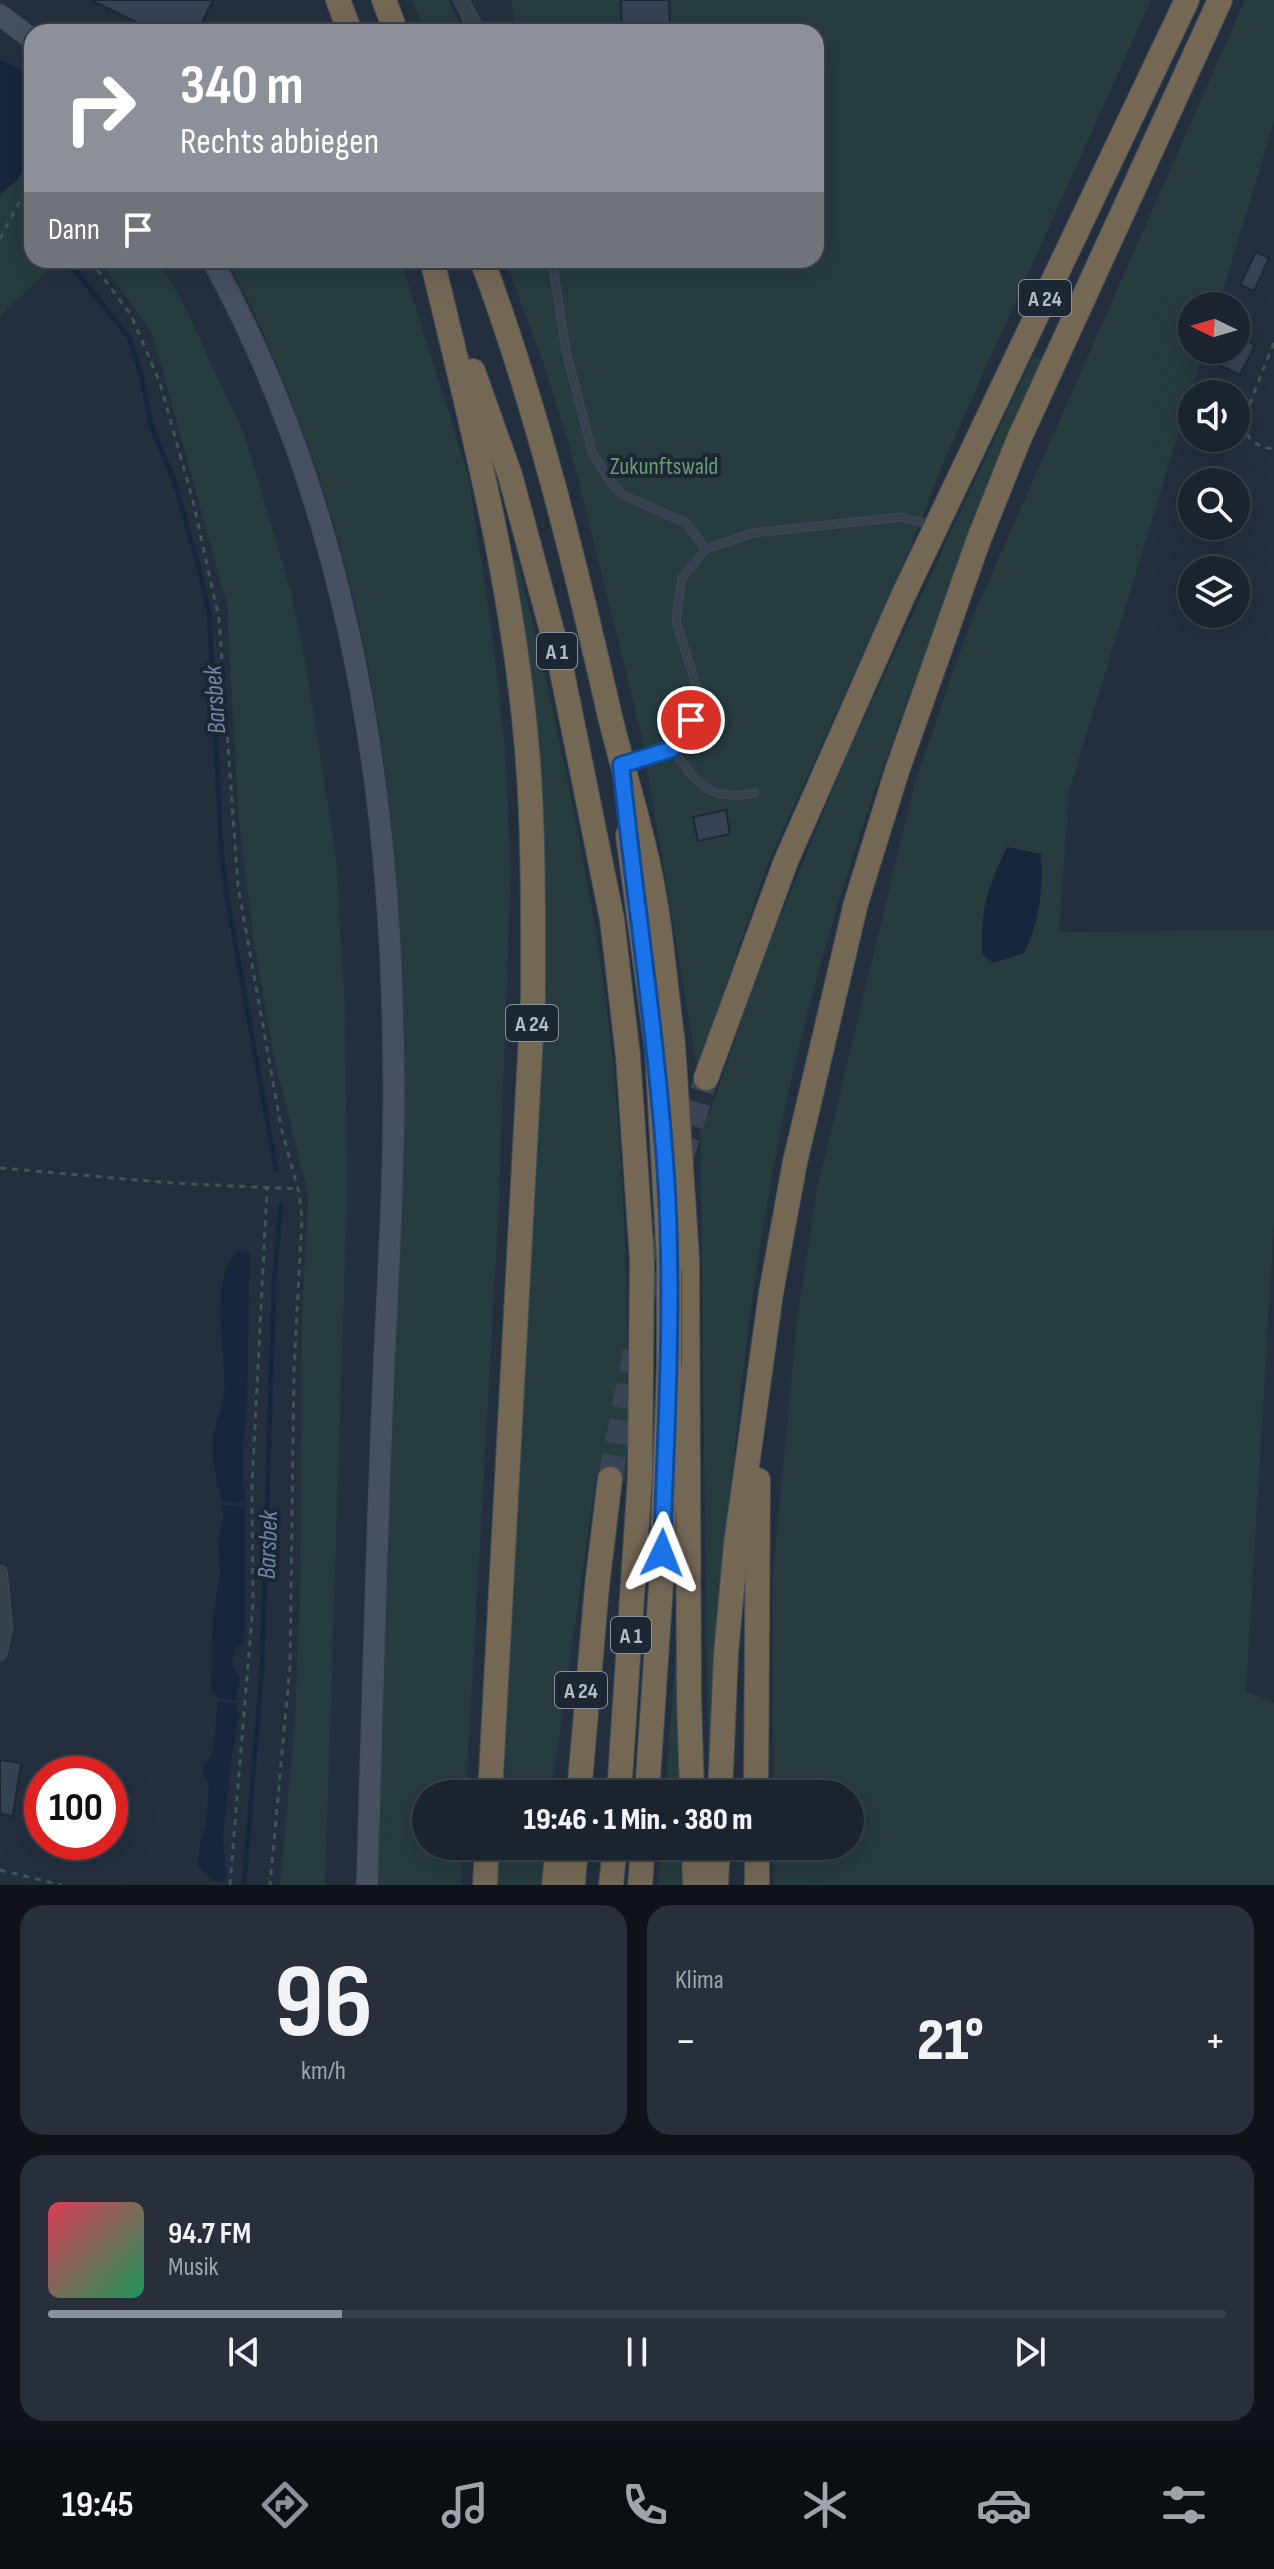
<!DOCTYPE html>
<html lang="de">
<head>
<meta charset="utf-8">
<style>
	body { margin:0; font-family:"Sofia Sans Condensed",sans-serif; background:#282f3a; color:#f1f3f6; height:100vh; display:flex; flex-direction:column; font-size:30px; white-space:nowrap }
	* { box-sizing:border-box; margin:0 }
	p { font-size:26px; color:#a0a4aa }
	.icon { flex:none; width:44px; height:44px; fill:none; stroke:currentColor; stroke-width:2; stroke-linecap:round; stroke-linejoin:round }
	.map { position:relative; height:1885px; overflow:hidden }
	.drawer { display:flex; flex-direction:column; gap:20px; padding:20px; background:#0f1319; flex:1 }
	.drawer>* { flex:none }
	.top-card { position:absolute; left:24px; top:24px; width:800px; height:244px; border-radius:24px; box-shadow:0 8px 32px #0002,0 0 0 2px #39404a; background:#8c9099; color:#fff; overflow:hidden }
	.needle { width:52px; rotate:275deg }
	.controls { position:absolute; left:1178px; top:292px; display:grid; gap:16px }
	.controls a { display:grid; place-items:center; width:72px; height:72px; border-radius:50%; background:#1b232e; box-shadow:0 8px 32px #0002,0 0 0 2px #39404a; font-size:40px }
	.speed { position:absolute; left:24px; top:1756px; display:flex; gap:16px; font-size:40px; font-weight:700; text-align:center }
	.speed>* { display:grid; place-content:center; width:104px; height:104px; border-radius:50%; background:#1b232e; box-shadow:0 8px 32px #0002,0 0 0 2px #39404a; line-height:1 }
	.speed .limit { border:12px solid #d22; background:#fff; color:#111 }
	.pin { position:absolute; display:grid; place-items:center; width:68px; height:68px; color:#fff; margin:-34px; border:4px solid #fff; border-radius:50%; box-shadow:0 2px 8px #0007 }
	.me { position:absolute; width:88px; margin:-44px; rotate:2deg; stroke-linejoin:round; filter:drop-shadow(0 0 6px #0008) }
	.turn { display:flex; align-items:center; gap:28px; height:168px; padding:0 24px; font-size:36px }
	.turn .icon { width:104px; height:104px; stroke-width:2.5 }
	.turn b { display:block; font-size:56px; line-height:68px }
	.then { display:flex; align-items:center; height:76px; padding:0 24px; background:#0003; gap:16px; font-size:30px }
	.big { font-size:60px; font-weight:800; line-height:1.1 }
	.drawer .card { flex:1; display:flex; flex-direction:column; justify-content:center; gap:12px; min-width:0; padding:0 28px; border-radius:24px; background:#282f3a }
	.drawer .dial { align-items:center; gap:0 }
	.dial b { font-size:104px; line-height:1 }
	.song { display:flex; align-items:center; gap:24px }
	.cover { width:96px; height:96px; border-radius:12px; background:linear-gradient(135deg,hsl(350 70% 55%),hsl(150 70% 35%)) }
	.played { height:8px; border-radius:4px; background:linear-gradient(90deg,#8c9099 25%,#39404a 25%) }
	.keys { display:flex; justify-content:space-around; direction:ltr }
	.heat { display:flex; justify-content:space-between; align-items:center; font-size:44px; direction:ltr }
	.drawer .tiles { flex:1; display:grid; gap:20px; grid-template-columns:1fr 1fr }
	.card:last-child { grid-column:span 2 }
	.trip { position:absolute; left:412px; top:1780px; width:452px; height:80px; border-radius:40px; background:#1b232e; box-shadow:0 8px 32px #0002,0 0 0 2px #39404a; font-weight:800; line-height:80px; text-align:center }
	.dock { display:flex; height:128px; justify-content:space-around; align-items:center; background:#0b0e12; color:#a0a4aa }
	.dock .icon { width:56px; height:56px }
	.dock .current { color:#8c9099 }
	.dock b { font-size:36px; color:#f1f3f6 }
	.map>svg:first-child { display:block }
</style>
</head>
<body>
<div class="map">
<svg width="1274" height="1885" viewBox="0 0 1274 1885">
	<rect width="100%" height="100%" fill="#242f3e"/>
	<g fill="#263c3f">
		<path d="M412,0H448L464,32H424Z"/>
		<path d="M511,0H1151L944,461L908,554L768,863L697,1069L642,738L574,462L544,364L505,260H816V32H515Z"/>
		<path d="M1245,0H1274V122L1218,306H1192V350H1204L1069,791L1059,932L1274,930V1225L1246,1691L1274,1703V1885H774L773,1846H850V1794H773V1572L797,1321L817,1189L915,782L971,621Z"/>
		<path d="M32,156V260H51L53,266L0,316V194L16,181Z"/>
		<path d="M99,260H159L183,303L244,434L291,592L305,660L336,856L345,1008L347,1198L325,1885H280L295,1724L301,1562L302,1318L308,1194L274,1057L253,936L239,822L227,605L152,332Z"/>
		<path d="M226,260H401L469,478L491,626L505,745L511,871L498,1222L466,1794H426V1846H463L461,1885H374L404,1043C401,824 373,607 292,403C273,354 252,305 226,260Z"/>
		<path d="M1033,356L1046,359C957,569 868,782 810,1003C745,1251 728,1507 708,1762L700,1113L709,1115L763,959L847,755Z"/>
		<path d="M517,560C549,688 577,815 598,945C625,1121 630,1304 626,1482L596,1477L551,1794H500L535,1173L512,563Z"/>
		<path d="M678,1621L681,1794H665Z"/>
		<path d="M497,1846H546L541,1885H495Z"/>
		<path d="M661,1846H682V1885H658Z"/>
	</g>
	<g fill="#17263c">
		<path d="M0,60L32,75V156L16,181L0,194Z"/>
		<path d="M1007,847L1041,854C1043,888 1040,923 1024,953L993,963L982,954C981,907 987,889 1007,847Z"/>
		<path d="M239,1250L250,1253L247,1403L243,1446V1483L246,1503L222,1502C217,1482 211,1461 213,1441C214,1425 222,1409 224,1393C227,1356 207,1276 239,1250Z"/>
		<path d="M222,1505L245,1506V1625L244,1643L236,1648L232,1665L240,1678L236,1700L218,1698L211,1690L213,1616L220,1576L218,1541L223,1521Z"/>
		<path d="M218,1701L236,1703L239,1715L232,1755L223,1838L226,1874L224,1882L214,1881L198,1866L199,1846L206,1826L209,1783L203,1775L204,1764L212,1756Z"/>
	</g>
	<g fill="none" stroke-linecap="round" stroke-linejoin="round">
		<g stroke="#17263c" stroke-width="5">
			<path d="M67,260L130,339L142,379L151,426L174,480L198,565L209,612L221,844L226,892L276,1170"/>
			<path d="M244,1885L262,1668L274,1281L281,1205"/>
		</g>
	</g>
	<g fill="#364354" stroke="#1f2835" stroke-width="2">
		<path d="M91,0H213L197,32H156Z"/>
		<path d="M621,0H669L670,29L622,32Z"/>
		<path d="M1256,252L1269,258L1254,291L1240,285Z"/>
		<path d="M1236,336L1255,345L1240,375L1206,359L1210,350H1236Z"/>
		<path d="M726,810L730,834L698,841L693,817Z"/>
		<path d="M0,1760L21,1763L13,1816L0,1814Z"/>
	</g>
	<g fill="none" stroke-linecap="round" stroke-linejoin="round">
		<g stroke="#3a4453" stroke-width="24" stroke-dasharray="24 12" stroke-linecap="butt">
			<path d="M681,1160L706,1078"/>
			<path d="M647,1295L664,1222"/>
			<path d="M610,1479L635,1351"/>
		</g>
		<defs>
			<g id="lane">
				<path d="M552,260L566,351L592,452L607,477L621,494L686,523L706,549L753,533L901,517L932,525"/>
				<path d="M672,749C698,784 708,802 755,793"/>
				<path d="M627,763L672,749L691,720L697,688L676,621L682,578L706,549"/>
			</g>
			<g id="street">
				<path d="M461,0L478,32"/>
				<path d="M0,1573L5,1626L0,1653"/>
			</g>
			<g id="secondary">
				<path d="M0,15L32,39"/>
				<path d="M212,260C342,496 389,771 393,1038C396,1154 388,1270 383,1387C376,1553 372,1719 367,1885"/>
			</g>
			<g id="highway">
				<path d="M338,0L350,32"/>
				<path d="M384,0L396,32"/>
				<path d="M432,260C471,421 513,583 527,749C534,832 533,915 533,998L490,1794"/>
				<path d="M482,260C535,402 572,551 606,699C618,754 636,808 648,864C661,923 665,984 673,1044"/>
				<path d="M473,371L510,475L559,657L612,919L628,1056"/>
				<path d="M628,835L657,1049"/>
				<path d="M706,1078L786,861L903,596L1187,0"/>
				<path d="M687,1259L689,1698L692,1794"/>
				<path d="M579,1794L597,1586L610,1479"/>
				<path d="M619,1794L640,1476"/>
				<path d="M647,1794L661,1584L669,1367"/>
				<path d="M720,1794L726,1654L736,1544L771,1293L795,1162L856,903L897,771L979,539L1019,439L1220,0"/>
				<path d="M756,1794L758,1480"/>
				<path d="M694,1846L695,1885"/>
				<path d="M757,1846V1885"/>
				<path d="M485,1885L487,1846"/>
				<path d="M554,1885L558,1846"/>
				<path d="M573,1885L576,1846"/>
				<path d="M611,1885L615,1846"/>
				<path d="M640,1885L643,1846"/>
				<path d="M716,1885L718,1846"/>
			</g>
		</defs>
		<use href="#lane" stroke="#414a57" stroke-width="9"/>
		<use href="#street" stroke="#414a57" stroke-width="16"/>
		<use href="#secondary" stroke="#414a57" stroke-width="22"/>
		<use href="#highway" stroke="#434c59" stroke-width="26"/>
		<g stroke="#3f5557" stroke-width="3" stroke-dasharray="6 6" stroke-linecap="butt">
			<path d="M0,239L32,178"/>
			<path d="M90,260L131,315L160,383L193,501L219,619L238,886L281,1127L298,1189L302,1217L294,1369L290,1666L270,1885"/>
			<path d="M1274,343C1268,357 1263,371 1257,385C1247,413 1231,443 1274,449"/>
			<path d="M0,1168L172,1183L298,1189"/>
			<path d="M0,1870L61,1885"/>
			<path d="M230,1885L253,1603L252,1486L267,1189"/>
		</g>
		<use href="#lane" stroke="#38414e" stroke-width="7"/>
		<use href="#street" stroke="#38414e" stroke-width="14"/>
		<use href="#secondary" stroke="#465061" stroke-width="20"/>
		<use href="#highway" stroke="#746855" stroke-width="24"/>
		<defs>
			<g id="highway-bridge">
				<path d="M673,1044L687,1259"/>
				<path d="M657,1049L669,1260V1367"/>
				<path d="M628,1056L642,1259L640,1476"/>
			</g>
		</defs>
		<use href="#highway-bridge" stroke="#434c59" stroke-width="26" stroke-linecap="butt"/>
		<use href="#highway-bridge" stroke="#746855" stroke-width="24"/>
	</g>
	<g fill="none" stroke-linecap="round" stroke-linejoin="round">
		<defs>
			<path id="route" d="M662,1553C666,1427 674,1302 666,1176C657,1038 635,903 621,765L672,749L691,720"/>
		</defs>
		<use href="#route" stroke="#114b97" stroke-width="20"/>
		<use href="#route" stroke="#1a73e8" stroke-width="14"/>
	</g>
	<g text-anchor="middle" stroke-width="8" stroke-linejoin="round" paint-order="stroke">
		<g fill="#1d2633" stroke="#878f9c" stroke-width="2">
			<rect x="1019" y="280" width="52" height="36" rx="6"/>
			<rect x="537" y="633" width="40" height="36" rx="6"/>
			<rect x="506" y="1005" width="52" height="36" rx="6"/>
			<rect x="611" y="1617" width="40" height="36" rx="6"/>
			<rect x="555" y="1672" width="52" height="36" rx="6"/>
		</g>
		<g font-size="22" font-weight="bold" fill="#b4bcc9">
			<text x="1045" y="306">A 24</text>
			<text x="557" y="659">A 1</text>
			<text x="532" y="1031">A 24</text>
			<text x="631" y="1643">A 1</text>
			<text x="581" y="1698">A 24</text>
		</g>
		<g font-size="24" fill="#6b9a76" stroke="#1d2633">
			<text x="664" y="474">Zukunftswald</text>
		</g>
		<g font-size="26" font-style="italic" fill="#6d86a8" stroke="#1d2633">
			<text transform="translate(214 700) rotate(-94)" y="9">Barsbek</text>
			<text transform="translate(267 1545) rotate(-88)" y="9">Barsbek</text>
		</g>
	</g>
</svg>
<div class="controls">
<a><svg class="needle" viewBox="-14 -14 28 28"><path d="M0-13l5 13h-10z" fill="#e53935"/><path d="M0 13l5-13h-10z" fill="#a0a4aa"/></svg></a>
<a><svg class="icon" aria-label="sound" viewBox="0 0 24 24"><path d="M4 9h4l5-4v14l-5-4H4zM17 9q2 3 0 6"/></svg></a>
<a><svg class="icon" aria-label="search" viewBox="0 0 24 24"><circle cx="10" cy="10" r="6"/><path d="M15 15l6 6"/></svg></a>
<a><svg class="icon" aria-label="layers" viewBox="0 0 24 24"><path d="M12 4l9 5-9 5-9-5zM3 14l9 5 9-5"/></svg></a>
</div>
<div class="speed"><div class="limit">100</div></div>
<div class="pin" style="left:691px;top:720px;background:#d93025"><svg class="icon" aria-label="arrive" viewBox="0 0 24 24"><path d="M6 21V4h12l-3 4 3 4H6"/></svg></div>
<svg class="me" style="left:662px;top:1553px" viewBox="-20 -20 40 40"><path d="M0-17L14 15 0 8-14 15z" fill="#1a73e8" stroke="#fff" stroke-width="4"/></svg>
<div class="trip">19:46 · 1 Min. · 380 m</div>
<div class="top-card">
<div class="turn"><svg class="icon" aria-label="right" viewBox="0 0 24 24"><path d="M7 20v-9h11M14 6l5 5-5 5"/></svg><div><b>340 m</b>Rechts abbiegen</div></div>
<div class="then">Dann<svg class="icon" aria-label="arrive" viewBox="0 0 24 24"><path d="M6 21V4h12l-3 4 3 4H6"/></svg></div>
</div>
</div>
<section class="drawer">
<div class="tiles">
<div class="card dial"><b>96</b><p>km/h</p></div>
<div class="card"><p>Klima</p>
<div class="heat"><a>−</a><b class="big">21°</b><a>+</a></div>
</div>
<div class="card">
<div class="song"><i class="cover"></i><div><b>94.7 FM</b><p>Musik</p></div></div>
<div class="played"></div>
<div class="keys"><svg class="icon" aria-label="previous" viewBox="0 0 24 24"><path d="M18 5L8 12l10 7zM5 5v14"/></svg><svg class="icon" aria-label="pause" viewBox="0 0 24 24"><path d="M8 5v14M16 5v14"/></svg><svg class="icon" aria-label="next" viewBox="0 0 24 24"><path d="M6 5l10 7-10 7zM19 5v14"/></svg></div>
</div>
</div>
</section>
<nav class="dock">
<b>19:45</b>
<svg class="icon current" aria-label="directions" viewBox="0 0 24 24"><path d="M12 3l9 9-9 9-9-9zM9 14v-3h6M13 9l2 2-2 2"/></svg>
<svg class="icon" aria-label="music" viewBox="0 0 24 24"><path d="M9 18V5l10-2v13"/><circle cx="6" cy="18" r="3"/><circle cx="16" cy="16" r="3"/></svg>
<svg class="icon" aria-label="phone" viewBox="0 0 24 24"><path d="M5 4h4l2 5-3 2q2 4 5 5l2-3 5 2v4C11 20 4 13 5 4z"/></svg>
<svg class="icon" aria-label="climate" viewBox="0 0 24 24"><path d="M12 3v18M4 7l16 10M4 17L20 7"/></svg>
<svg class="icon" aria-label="car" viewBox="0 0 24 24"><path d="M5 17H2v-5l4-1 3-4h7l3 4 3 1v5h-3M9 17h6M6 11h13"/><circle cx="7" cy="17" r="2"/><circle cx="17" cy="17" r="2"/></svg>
<svg class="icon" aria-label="filters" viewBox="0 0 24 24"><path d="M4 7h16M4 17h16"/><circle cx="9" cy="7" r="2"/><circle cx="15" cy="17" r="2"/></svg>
</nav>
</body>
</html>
